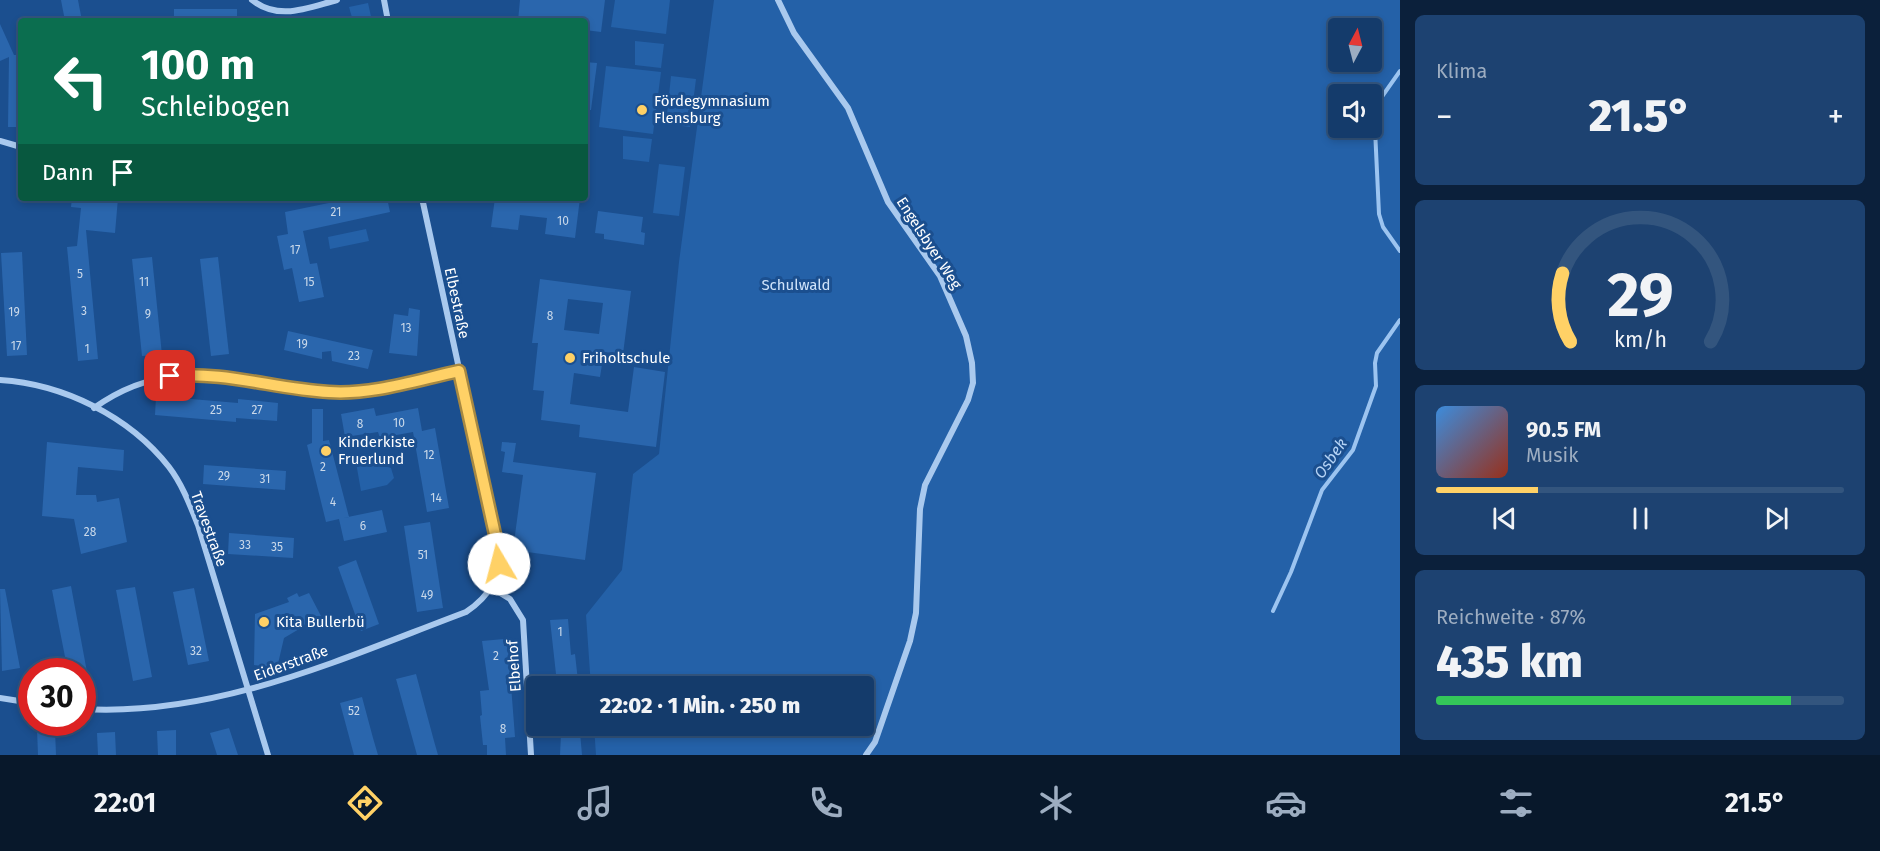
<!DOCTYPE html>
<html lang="de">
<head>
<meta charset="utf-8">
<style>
	body { margin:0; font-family:"Fira Sans",sans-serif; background:#1d4271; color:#f1f3f6; height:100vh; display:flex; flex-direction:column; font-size:22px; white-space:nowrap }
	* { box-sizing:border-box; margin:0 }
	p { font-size:20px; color:#9dadc1 }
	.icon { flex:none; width:33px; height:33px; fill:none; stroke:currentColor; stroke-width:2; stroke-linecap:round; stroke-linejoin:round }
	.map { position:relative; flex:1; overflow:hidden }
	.drawer { display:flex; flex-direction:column; gap:15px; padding:15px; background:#0b203b; width:480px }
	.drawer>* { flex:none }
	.top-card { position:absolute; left:18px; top:18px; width:570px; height:183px; border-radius:6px; box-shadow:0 3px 9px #0003,0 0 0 2px #33557e; background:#0b6e4f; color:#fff; overflow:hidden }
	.needle { width:39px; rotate:7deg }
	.buttons { position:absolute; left:1328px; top:18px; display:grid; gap:12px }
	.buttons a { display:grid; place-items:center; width:54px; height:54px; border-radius:6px; background:#143b6b; box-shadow:0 3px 9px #0003,0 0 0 2px #33557e; font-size:30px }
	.speed { position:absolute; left:18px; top:658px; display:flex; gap:12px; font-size:30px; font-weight:700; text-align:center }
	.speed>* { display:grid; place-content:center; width:78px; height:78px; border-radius:50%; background:#143b6b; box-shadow:0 3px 9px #0003,0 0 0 2px #33557e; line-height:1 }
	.speed .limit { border:9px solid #d22; background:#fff; color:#111 }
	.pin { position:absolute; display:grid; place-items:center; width:51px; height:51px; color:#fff; margin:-26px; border-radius:12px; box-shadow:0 3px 9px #0006 }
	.me { position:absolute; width:66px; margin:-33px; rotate:352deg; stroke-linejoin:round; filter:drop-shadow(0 0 4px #0008) }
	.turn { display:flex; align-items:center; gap:21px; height:126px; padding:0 24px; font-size:27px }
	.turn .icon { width:78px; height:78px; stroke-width:2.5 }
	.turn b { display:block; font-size:42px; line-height:51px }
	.then { display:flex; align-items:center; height:57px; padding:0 24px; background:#0003; gap:12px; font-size:22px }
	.big { font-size:45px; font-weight:800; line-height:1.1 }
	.drawer .tile { flex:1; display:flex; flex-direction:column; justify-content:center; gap:9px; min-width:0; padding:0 21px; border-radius:9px; background:#1d4271 }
	.drawer .dial { align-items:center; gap:0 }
	.dial svg { height:156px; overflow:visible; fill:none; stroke:#33557e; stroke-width:7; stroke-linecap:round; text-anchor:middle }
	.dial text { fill:#f1f3f6; stroke:none }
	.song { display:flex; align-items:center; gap:18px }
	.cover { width:72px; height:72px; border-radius:9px; background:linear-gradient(135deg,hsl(210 70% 55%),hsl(10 70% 35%)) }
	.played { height:6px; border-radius:3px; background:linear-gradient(90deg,#ffd166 25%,#33557e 25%) }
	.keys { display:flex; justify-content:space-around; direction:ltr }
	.heat { display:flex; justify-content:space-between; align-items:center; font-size:33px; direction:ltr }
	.charge { height:9px; border-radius:4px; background:linear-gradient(90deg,#34c759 87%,#33557e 0) }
	.trip { position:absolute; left:526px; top:676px; width:348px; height:60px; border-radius:6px; background:#143b6b; box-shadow:0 3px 9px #0003,0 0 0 2px #33557e; font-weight:800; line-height:60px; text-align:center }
	.menu { display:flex; height:96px; justify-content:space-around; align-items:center; background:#08182b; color:#9dadc1 }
	.menu .icon { width:42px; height:42px }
	.menu .selected { color:#ffd166 }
	.menu b { font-size:27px; color:#f1f3f6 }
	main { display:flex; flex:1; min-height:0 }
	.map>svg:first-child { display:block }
</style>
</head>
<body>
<main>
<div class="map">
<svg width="1400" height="755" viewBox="0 0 1400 755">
	<rect width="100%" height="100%" fill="#1b4f8f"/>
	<g fill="#2461a8" fill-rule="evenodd">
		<path d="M615,0H670L666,34L611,27Z"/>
		<path d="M714,0H1400V755H596L594,726H864V687H591L586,615L622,570L633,474L659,454L679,262ZM1338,28H1371V62H1338ZM1338,94H1371V128H1338Z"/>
		<path d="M368,3L372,21H353L349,7Z"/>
		<path d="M635,41L664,44L661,68L635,65Z"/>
		<path d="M606,66L661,72L653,134L599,127Z"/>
		<path d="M671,76L696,79L690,127L666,124Z"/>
		<path d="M623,136L652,139L649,162L623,159Z"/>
		<path d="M659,164L685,167L679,216L653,213Z"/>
		<path d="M366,229L369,241L330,249L328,237Z"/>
		<path d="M355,457L391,468L394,478L387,485L361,491Z"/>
	</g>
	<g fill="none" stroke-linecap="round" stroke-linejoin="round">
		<g stroke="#9cc4f0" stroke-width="4">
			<path d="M1400,71L1374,108L1379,214L1383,227L1400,251"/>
			<path d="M1273,611L1291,572L1322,490L1353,450L1376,386L1375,363L1377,353L1400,320"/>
		</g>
	</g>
	<g fill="#2a66ad" fill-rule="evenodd">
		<path d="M61,0H78L82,21H65Z"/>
		<path d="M520,0H605L601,32L585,30V21H518Z"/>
		<rect x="174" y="9" width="63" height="12"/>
		<path d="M0,24L14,55H21V127H8L9,57L0,61Z"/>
		<path d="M585,62L597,63L591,110H585Z"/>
		<path d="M72,198H118L115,233L86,230L98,359L78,361L67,247L77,246L81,208L71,207Z"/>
		<path d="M353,198H387L390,212L303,231L310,264L317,263L324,297L299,302L292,268L284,270L277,236L288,234L285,212Z"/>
		<path d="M495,198H580L575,238L545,234L547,218L520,215L518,230L491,227Z"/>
		<path d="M598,211L643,217L641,232L645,233L644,245L604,239V234L595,233Z"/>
		<path d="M22,252L27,355L7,356L1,253Z"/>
		<path d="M152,257L162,355L142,356L132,259Z"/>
		<path d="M218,257L229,354L211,356L200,259Z"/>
		<path d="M540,279L631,291L623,354L604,352L600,377L574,373L570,404L628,412L634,367L665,372L656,447L579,437L580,425L541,420L544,391L533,390L538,343H532ZM568,299L603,303L599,334L564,330Z"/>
		<path d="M409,308L420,310L417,356L389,353L394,314L408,316Z"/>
		<path d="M288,331L373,350L368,369L332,361L331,351L322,352V359L284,350Z"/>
		<path d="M156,396L238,403V399L278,403L277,421L236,418V422L155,415Z"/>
		<path d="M374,408L376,416L418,408L422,431L435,428L449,508L427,512L413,432L380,438L378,432L345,437L341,414Z"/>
		<path d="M312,409H323V441L329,440L349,517L343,518L382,510L387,532L344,541L339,519L326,522L307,445L312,443Z"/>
		<path d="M47,442L124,450L123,471L78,467L76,495H96L97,502L119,498L127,542L81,554L74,519L42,516Z"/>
		<path d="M502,442L516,443L513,462L596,473L585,560L513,550L523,475L502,472L505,452L501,451Z"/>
		<path d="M204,465L286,471L285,490L203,484Z"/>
		<path d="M430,522L443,608L417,612L404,526Z"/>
		<path d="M229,533L294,538L293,558L228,554Z"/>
		<path d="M356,560L379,624L361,631L338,567Z"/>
		<path d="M71,586L76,613L87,672H68L57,616L52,590Z"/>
		<path d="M135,587L152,677L133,681L116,590Z"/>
		<path d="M194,588L209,661L188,665L173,592Z"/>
		<path d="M0,589H5L20,668L2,671Z"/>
		<path d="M297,593L299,597L309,593L321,616L284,638L277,668L254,665L255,614L289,602L287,598Z"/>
		<path d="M568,619L571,655L575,654L578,681L557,683L550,620Z"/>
		<path d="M504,639V646H508L515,737L505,738L506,755H487V745H483L480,716L482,715L480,691L489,690L482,641Z"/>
		<path d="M416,674L434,741L438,755H417L396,679Z"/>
		<path d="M362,697L373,738L378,755H354L340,703Z"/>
		<path d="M229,728L238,755H217L210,733Z"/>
		<path d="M37,729H55L56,755H38Z"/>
		<path d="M176,730V755H158L157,731Z"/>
		<path d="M115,732L116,755H98L97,733Z"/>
		<path d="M580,732L582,755H560L561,734Z"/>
	</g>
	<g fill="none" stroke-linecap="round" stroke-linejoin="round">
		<g stroke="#a9c9ee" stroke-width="6">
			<path d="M252,0C279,21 307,8 337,0"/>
			<path d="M384,0L388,21"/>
			<path d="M778,0L794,33L848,108L888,202L940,276L966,336L972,363L973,383L968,400L925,485L920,509L916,613L910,641L875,742L866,755"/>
			<path d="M0,141L21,147"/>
			<path d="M0,380C63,384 129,416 169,467C182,484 190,505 198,525L268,755"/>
			<path d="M94,408C151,367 204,371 270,383C290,386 312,392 333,392C376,392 418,380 459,371"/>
			<path d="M492,588L510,599L523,620L531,755"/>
			<path d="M0,698L32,703"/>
			<path d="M82,709C217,717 343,658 466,612C490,596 500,578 498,548L422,198"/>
		</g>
	</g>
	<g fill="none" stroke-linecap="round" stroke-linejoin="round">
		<defs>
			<path id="route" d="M170,376C225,371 275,389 329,392C373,395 417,380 459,371L498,548L499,564"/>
		</defs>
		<use href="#route" stroke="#a68842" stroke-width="15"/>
		<use href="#route" stroke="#ffd166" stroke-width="10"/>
	</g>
	<g fill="#ffd166" stroke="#1b4f8f" stroke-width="2">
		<circle cx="642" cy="110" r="6"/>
		<circle cx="570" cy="358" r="6"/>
		<circle cx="326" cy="451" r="6"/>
		<circle cx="264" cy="622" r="6"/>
	</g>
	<g text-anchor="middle" stroke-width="6" stroke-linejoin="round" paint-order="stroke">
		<g font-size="12" fill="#cad9ea">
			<text x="336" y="216">21</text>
			<text x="563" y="225">10</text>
			<text x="295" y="254">17</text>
			<text x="80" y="278">5</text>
			<text x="144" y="286">11</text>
			<text x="309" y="286">15</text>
			<text x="84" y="315">3</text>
			<text x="14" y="316">19</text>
			<text x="148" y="318">9</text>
			<text x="550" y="320">8</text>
			<text x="406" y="332">13</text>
			<text x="302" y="348">19</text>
			<text x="16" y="350">17</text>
			<text x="87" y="353">1</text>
			<text x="354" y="360">23</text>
			<text x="216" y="414">25</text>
			<text x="257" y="414">27</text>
			<text x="399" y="427">10</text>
			<text x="360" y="428">8</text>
			<text x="429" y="459">12</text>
			<text x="323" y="471">2</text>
			<text x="224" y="480">29</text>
			<text x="265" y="483">31</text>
			<text x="436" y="502">14</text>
			<text x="333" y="506">4</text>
			<text x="363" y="530">6</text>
			<text x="90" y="536">28</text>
			<text x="245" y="549">33</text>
			<text x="277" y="551">35</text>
			<text x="423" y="559">51</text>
			<text x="427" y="599">49</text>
			<text x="560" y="636">1</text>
			<text x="196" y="655">32</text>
			<text x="496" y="660">2</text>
			<text x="354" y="715">52</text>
			<text x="503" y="733">8</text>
		</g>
		<g font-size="15" fill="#fff" stroke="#1b4f8f" text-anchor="start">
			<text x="654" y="106">Fördegymnasium<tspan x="654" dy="17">Flensburg</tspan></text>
			<text x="582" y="363">Friholtschule</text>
			<text x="338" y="447">Kinderkiste<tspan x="338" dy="17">Fruerlund</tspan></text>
			<text x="276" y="627">Kita Bullerbü</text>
		</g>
		<g font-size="15" fill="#fff" stroke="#1b4f8f">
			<text transform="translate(929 243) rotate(57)" y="5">Engelsbyer Weg</text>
			<text transform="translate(457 303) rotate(78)" y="5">Elbestraße</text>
			<text transform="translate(209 529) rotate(70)" y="5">Travestraße</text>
			<text transform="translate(291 663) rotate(-20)" y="5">Eiderstraße</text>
			<text transform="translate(514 666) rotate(-94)" y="5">Elbehof</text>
		</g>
		<g font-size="15" fill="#cfe3fa" stroke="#1b4f8f">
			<text x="796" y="290">Schulwald</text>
		</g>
		<g font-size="16" font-style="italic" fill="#b5d3f5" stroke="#1b4f8f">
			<text transform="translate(1330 458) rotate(-55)" y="6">Osbek</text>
		</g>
	</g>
</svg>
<div class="buttons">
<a><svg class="needle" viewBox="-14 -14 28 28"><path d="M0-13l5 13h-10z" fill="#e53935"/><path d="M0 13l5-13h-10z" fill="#9dadc1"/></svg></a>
<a><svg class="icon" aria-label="sound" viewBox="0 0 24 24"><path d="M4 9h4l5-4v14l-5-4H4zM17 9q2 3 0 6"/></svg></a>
</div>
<div class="speed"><div class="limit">30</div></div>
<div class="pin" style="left:170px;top:376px;background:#d93025"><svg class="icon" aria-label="arrive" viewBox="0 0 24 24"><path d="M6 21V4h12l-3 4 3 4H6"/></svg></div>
<svg class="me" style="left:499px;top:564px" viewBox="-20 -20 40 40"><circle r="19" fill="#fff"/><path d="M0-13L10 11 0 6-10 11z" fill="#ffd166"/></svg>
<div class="trip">22:02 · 1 Min. · 250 m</div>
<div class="top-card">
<div class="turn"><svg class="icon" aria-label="left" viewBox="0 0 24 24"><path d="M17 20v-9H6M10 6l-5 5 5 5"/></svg><div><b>100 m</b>Schleibogen</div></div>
<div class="then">Dann<svg class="icon" aria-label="arrive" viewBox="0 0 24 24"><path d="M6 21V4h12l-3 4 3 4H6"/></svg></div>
</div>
</div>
<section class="drawer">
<div class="tile"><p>Klima</p>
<div class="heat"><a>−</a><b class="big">21.5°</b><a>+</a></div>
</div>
<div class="tile dial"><svg viewBox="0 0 100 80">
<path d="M14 69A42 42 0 1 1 86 69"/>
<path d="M14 69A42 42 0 0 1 10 34" stroke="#ffd166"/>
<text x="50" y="56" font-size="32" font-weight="700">29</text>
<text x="50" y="72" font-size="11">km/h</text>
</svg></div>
<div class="tile">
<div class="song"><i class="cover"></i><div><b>90.5 FM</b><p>Musik</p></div></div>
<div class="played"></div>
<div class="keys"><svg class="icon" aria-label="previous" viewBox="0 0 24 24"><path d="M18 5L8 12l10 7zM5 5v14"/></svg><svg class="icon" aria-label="pause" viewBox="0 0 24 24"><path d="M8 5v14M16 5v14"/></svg><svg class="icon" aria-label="next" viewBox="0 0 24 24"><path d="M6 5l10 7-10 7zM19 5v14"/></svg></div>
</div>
<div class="tile"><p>Reichweite · 87%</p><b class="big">435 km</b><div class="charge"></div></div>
</section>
</main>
<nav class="menu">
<b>22:01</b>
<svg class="icon selected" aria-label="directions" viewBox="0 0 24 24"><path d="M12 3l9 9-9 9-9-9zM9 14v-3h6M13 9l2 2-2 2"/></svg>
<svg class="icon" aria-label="music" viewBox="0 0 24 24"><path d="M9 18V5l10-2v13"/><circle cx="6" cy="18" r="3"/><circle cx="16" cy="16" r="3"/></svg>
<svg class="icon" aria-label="phone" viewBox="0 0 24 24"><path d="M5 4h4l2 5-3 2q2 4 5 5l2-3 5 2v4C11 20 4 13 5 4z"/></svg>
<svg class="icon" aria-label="climate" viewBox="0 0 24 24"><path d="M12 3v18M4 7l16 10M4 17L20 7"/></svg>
<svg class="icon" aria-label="car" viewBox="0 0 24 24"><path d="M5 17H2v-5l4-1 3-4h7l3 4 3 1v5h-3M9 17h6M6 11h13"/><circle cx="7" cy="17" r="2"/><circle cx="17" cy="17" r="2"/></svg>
<svg class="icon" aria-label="filters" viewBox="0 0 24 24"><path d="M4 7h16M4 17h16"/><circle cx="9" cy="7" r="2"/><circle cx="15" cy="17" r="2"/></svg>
<b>21.5°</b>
</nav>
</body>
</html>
